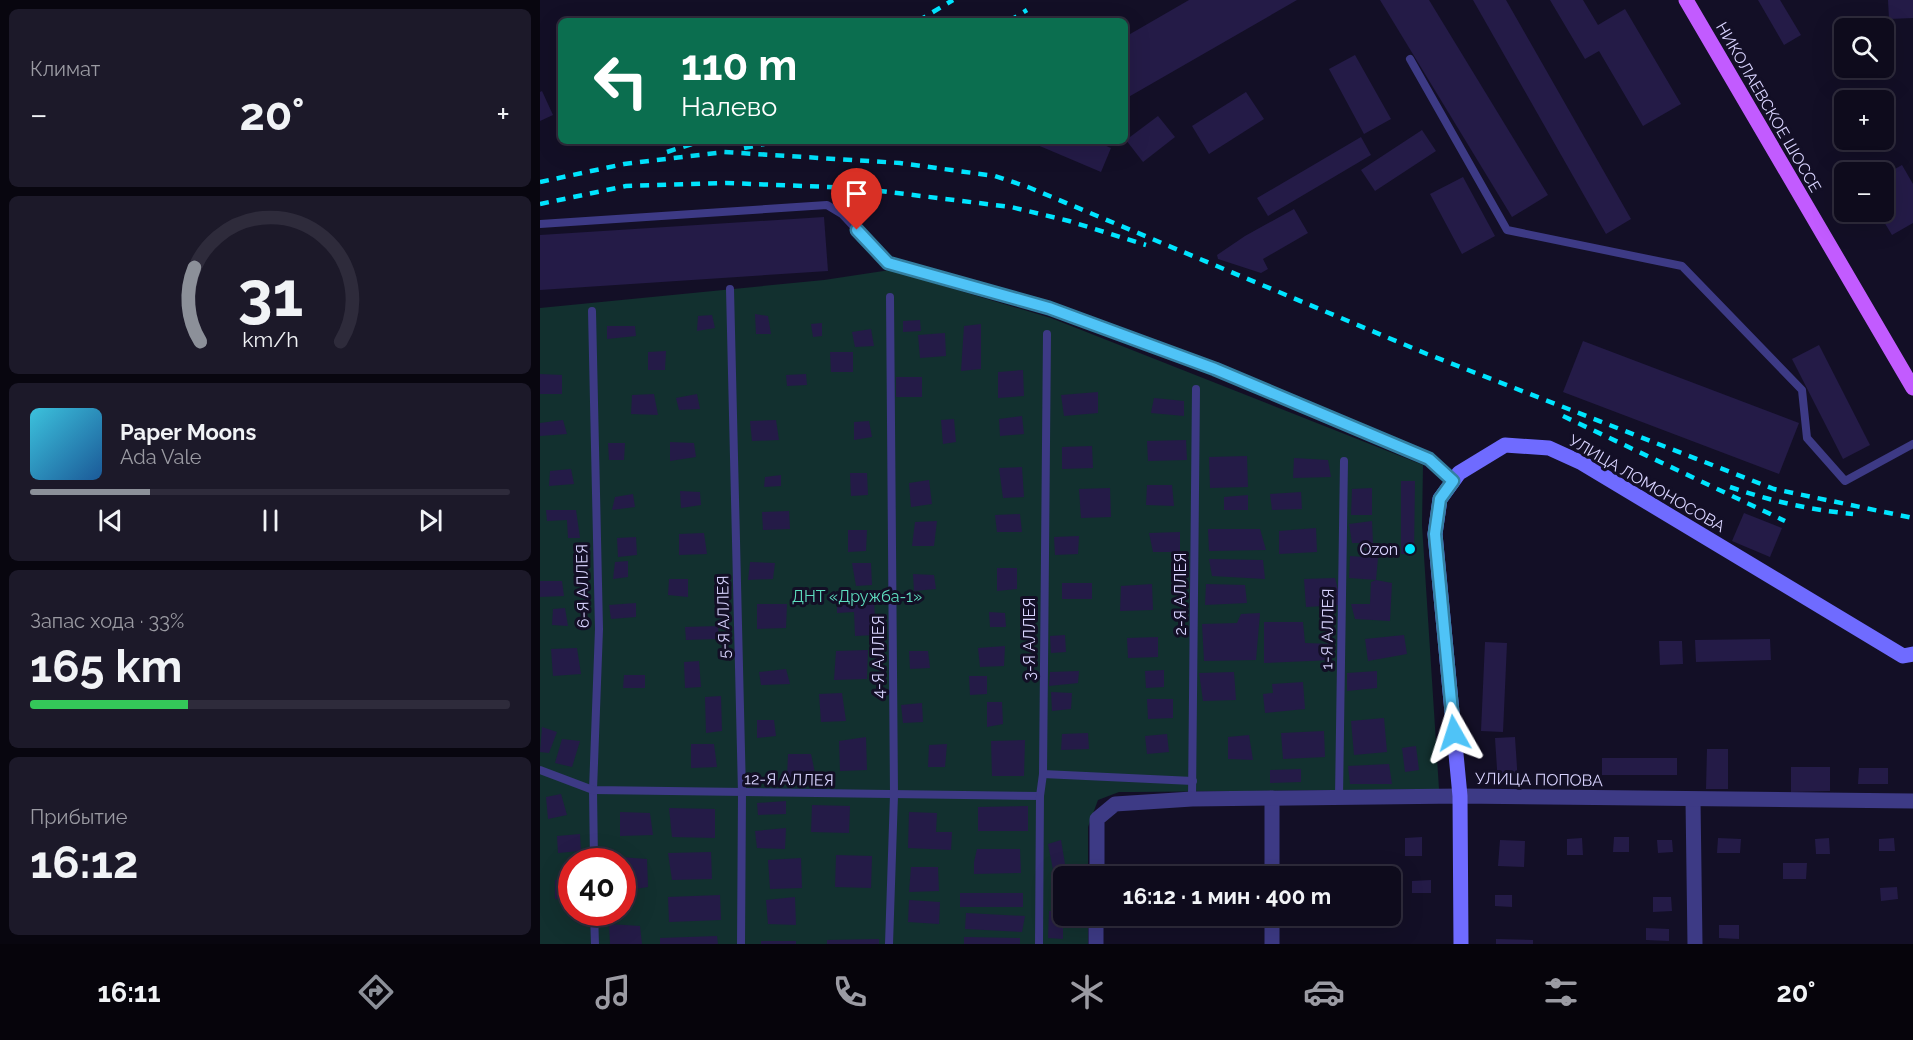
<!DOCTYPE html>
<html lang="ru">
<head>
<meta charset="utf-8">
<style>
	body { margin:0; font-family:Raleway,sans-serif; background:#1c1929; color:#f1f3f6; height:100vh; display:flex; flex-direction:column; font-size:22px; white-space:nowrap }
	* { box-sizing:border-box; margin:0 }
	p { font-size:20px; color:#9b9ba3 }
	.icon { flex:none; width:33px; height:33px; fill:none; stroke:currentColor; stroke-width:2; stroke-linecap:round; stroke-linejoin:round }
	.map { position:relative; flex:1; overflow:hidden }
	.drawer { display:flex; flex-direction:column; gap:9px; padding:9px; background:#08060f; width:540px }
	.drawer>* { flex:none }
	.top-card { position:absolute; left:18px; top:18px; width:570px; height:126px; border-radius:9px; box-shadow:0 6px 24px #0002,0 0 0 2px #2e2b3b; background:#0b6e4f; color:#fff; overflow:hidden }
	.fabs { position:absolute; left:1294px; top:18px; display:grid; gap:12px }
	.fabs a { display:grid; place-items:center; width:60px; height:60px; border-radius:9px; background:#0e0b1c; box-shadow:0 6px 24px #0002,0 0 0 2px #2e2b3b; font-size:30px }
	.speed { position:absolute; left:18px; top:848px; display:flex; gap:12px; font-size:30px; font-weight:700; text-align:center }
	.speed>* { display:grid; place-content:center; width:78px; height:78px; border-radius:50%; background:#0e0b1c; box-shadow:0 6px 24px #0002,0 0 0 2px #2e2b3b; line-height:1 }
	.speed .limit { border:9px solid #d22; background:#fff; color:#111 }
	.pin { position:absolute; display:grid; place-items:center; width:51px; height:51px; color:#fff; margin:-62px -26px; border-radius:50% 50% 50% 0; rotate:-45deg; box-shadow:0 0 6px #0007 }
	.pin .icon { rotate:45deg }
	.me { position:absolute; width:66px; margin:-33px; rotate:354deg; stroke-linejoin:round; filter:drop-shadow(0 0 4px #0008) }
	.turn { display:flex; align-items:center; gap:21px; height:126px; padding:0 24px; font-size:27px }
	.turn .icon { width:78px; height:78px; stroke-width:2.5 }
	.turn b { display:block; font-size:42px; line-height:51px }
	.big { font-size:45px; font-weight:700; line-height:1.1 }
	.drawer .widget { flex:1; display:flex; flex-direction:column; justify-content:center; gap:9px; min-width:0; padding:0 21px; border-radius:9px; background:#1c1929 }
	.drawer .dial { align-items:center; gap:0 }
	.dial svg { height:156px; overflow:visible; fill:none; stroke:#2e2b3b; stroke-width:7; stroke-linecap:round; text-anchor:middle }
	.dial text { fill:#f1f3f6; stroke:none }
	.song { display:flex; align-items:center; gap:18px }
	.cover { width:72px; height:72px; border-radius:9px; background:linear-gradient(135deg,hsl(190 70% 55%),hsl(210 70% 35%)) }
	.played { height:6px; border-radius:3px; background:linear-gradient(90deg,#8c9099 25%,#2e2b3b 25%) }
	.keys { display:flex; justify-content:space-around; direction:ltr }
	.heat { display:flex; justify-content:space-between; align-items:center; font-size:33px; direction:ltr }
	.charge { height:9px; border-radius:4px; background:linear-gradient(90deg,#34c759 33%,#2e2b3b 0) }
	.trip { position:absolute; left:513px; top:866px; width:348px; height:60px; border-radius:9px; background:#0e0b1c; box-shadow:0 6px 24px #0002,0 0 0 2px #2e2b3b; font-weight:700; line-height:60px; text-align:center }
	.tab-bar { display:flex; height:96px; justify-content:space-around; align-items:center; background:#06040b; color:#9b9ba3 }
	.tab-bar .icon { width:42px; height:42px }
	.tab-bar .active { color:#8c9099 }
	.tab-bar b { font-size:27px; color:#f1f3f6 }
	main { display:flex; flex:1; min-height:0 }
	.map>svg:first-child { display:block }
</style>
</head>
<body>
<main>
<section class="drawer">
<div class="widget"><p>Климат</p>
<div class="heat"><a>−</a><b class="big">20°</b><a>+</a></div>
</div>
<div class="widget dial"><svg viewBox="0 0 100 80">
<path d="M14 69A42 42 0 1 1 86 69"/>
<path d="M14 69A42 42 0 0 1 11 31" stroke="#8c9099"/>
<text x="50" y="56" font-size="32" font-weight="700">31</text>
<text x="50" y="72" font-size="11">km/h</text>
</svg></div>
<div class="widget">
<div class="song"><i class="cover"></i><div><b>Paper Moons</b><p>Ada Vale</p></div></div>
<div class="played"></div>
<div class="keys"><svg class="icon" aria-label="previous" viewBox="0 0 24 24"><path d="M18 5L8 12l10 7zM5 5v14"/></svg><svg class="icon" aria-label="pause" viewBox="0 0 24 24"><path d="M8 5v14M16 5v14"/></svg><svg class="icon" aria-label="next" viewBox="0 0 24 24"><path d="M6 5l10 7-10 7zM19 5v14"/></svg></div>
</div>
<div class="widget"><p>Запас хода · 33%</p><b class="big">165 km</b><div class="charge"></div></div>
<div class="widget"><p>Прибытие</p><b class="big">16:12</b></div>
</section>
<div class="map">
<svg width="1373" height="944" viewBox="0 0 1373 944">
	<rect width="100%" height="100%" fill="#130f26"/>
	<path fill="#12302f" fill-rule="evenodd" d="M350,270L511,318L883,465L882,525L899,789L595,792H579L558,800L548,827V876H524V915H548V944H0V308L284,280ZM32,861H82V912H32Z"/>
	<g fill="#241b47">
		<path d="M649,0H757L585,99V37Z"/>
		<path d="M840,0H889L1008,195L972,217Z"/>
		<path d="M933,0H966L1091,219L1066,234Z"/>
		<path d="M1010,0H1043L1058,25L1085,9L1141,104L1103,126L1059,51L1045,59Z"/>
		<path d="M1218,0H1240L1261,35L1244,45Z"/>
		<path d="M1348,0H1373V18L1349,19Z"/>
		<path d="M815,55L851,119L824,134L789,69Z"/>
		<path d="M2,91L13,115L0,121V92Z"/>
		<path d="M706,92L724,119L669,154L652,126Z"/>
		<path d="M618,116L635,137L603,162L586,140Z"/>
		<path d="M882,130L896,151L835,191L821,170Z"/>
		<path d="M821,137L831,155L728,216L717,198Z"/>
		<path d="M488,141H555L571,148L561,172Z"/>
		<path d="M1362,165L1373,184V223L1352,235L1338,212H1344V175Z"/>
		<path d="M923,177L955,236L922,254L890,194Z"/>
		<path d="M754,209L768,233L723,259L728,269L721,273L678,259L677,255L705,236Z"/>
		<path d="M284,217L288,271L0,290V235Z"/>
		<path d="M215,314L228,316L231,334H216Z"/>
		<path d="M172,315L175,328L157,331L158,316Z"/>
		<path d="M380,320L381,331L363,332V321Z"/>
		<path d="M282,323V336L273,337L271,324Z"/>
		<path d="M441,324V369L421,371L424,326Z"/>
		<path d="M67,326H95L96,336L67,339Z"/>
		<path d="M331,329L334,346L315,347L312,332Z"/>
		<path d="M405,333L406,356L380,358L378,335Z"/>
		<path d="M1043,341L1259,423L1239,474L1023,392Z"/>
		<path d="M1279,345L1330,445L1303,459L1252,359Z"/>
		<path d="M126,351L125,370H108V352Z"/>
		<path d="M290,352H313V372H291Z"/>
		<path d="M483,370L484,396L458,398V372Z"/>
		<path d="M0,374L22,375V394H0Z"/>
		<path d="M266,374L267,385L247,386L246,375Z"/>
		<rect x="356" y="377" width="26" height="20"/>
		<path d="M558,392V413L524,416L521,395Z"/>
		<path d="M114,394L118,415L91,414L92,395Z"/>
		<path d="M157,394L160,409L139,410L136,398Z"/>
		<path d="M614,398L644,401V416L611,413Z"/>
		<path d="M482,416L484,434L460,436L459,419Z"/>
		<path d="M414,419L416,442L403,444L401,420Z"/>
		<path d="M23,420L27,434L0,436V423Z"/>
		<path d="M236,420L239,440L212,441L210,421Z"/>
		<path d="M329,421L332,437L314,440V422Z"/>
		<path d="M646,440L647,460L608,461L607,441Z"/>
		<path d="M130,442L154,443L156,457L130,461Z"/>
		<path d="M68,443H85L84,460H69Z"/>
		<path d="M552,446L553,468L522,469V447Z"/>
		<path d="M707,456L708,487L670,488L669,457Z"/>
		<path d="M754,458L788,460L791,477L753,478Z"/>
		<path d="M482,467L484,497L463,498L459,468Z"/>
		<path d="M31,469L34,484L9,486L10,471Z"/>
		<path d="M310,473H327L328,495L311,496Z"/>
		<path d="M241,475V486L224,487L225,477Z"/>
		<path d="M389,480L392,504L371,507L369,483Z"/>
		<path d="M861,481H875L874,554H861Z"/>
		<path d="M607,485H632L634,506L606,505Z"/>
		<path d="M570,488L571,517L541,518L539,489Z"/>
		<path d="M832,488V515H811L812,489Z"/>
		<path d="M140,491L160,492L161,505L141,508Z"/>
		<path d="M761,492L762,509L732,510L730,494Z"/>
		<path d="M93,494L95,507L72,510L75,497Z"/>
		<path d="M708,495V510H684V497Z"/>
		<path d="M6,510H36L40,538H28L27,520L7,521Z"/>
		<path d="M249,511L250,529L223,530L222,512Z"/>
		<path d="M1204,513L1242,528L1230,557L1192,541Z"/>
		<path d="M480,514L482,532H457L455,515Z"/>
		<path d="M397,521L394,546H372L375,522Z"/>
		<path d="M832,521L833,543H812L809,524Z"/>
		<path d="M776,528L777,552L739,554V531Z"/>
		<path d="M668,529H720L726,550L669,551Z"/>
		<path d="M308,530H327L326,551L308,552Z"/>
		<path d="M640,532V552H613L609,533Z"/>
		<path d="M164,533L167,554L139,555V534Z"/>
		<path d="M539,536L538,554L515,555L514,537Z"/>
		<path d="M96,537L97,555L78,557L77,538Z"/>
		<path d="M810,556L838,558L836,580L852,583L850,621L815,619L811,604H830L831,582L836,580L809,578Z"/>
		<path d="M669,559L723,560L725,579L672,576Z"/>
		<path d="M88,561V577L73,579L75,562Z"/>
		<path d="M210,562L235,563L233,579L208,580Z"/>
		<path d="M312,563H331L332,585L316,586Z"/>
		<path d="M457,568H477V589L457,591Z"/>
		<path d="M373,574L394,575L396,589L374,591Z"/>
		<path d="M795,578L802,605L766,607L764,579Z"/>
		<path d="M129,579H148V597L128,595Z"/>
		<path d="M0,581H22L24,596L0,597Z"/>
		<rect x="522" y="583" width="30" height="16"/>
		<path d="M612,584L613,610L580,611L581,586Z"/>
		<path d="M666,584L705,585L707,603L665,605Z"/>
		<path d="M334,601L336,635L315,636L314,612L297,613V603Z"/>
		<path d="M96,603V617L71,619L69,605Z"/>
		<path d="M217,604H247L246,628L217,629Z"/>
		<path d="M25,608L28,626L12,625L13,609Z"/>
		<path d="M449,612L465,613L466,627H450Z"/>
		<path d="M720,613L716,660L664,661L662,624L697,623L701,614Z"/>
		<path d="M724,622H763L765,643L792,644V660L724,663Z"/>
		<path d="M178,626L179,639L146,640L145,627Z"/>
		<path d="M525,635L526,652L511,653L510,636Z"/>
		<path d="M864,635L867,654L828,661L825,639Z"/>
		<path d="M618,637V657L588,658L587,638Z"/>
		<path d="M1230,639L1231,660L1156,662L1155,640Z"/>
		<path d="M1119,641H1142L1143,664L1120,665Z"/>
		<path d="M945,642L967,643L963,732L941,731Z"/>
		<path d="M465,646L464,666L440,667L438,648Z"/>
		<path d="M37,648L41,674L13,676L11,649Z"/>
		<path d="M328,650L327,679L294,680L296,651Z"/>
		<path d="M369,651H388L390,668L370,669Z"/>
		<path d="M159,661L161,687L145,688L144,662Z"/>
		<path d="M246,669L250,684L221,685L219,672Z"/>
		<path d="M624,670V687L606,688L605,671Z"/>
		<path d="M539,671L538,683L509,686L510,672Z"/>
		<path d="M837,671V688L807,691V673Z"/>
		<path d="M694,672L696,700L663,701L659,673Z"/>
		<path d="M84,675H105V688H83Z"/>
		<path d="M429,676H447V694L430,695Z"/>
		<path d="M763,682L765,709L725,713L723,694L733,693L732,684Z"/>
		<path d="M511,692L532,693L531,709L512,711Z"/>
		<path d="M302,693L306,721L281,722L279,694Z"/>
		<path d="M181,696L182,731L166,733L165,697Z"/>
		<path d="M607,699H633V718L608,719Z"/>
		<path d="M447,702H462L463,724L447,727Z"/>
		<path d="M382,703L383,722L363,723L361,705Z"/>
		<path d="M844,718L847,752L814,755L811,721Z"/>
		<path d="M217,720H234L236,736L217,738Z"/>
		<path d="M2,727L17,732L9,753L0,752Z"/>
		<path d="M784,731L785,757L743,759L741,733Z"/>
		<path d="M548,733L549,749L521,750L522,734Z"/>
		<path d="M627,734L629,752L607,754L605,736Z"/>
		<path d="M709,735L713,760L688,759V737Z"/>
		<path d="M326,737L327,770L300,771L299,741Z"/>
		<path d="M975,737L978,783L958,784L955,738Z"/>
		<path d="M22,739L40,741L32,767L15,763Z"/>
		<path d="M485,740L484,776H452L451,741Z"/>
		<path d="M151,744H174L177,767L151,768Z"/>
		<path d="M407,744L405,767H388L389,745Z"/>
		<path d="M876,746L879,770L865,772L862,748Z"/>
		<path d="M1167,749H1188V789H1166Z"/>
		<path d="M248,754H271L276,778L247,777Z"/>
		<rect x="1062" y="758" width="75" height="17"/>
		<path d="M849,764L852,784H810L808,766Z"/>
		<path d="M1251,767H1290V791L1251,792Z"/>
		<path d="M1319,768H1348V784H1318Z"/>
		<path d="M761,769V782L730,783V770Z"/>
		<path d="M21,794L27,815L8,819L6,797Z"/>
		<path d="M246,801V814L218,815L217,803Z"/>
		<path d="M272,805L310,806L309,833L271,832Z"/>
		<path d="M488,806V831H438V807Z"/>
		<path d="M129,808L175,809V838L132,837Z"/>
		<path d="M80,812L110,813L113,835L80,836Z"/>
		<path d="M369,812L397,813L396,832H412L411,850L368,848Z"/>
		<path d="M246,828L245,849L217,848L215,831Z"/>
		<path d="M40,834L41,851L18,853L17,836Z"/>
		<path d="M882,837V856H865V838Z"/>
		<path d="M1074,837H1089V852H1073Z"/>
		<path d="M1042,838L1043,855H1027V839Z"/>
		<path d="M1178,838L1201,839L1200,853H1177Z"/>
		<path d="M1289,838L1290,854H1276L1275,839Z"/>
		<path d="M1354,838L1355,851H1339V839Z"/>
		<path d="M521,840L526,870L514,875L508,844Z"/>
		<path d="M960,840L985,841L984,867L958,866Z"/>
		<path d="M1117,840H1132L1133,852L1118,853Z"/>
		<path d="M437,849H480L481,873L434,874V862Z"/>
		<path d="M171,852L172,879L132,880L128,853Z"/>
		<path d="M296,855L332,856L331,888L295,887Z"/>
		<path d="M79,857L107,859L108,887L82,891V861H79Z"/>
		<path d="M261,858L262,888L230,889L228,860Z"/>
		<path d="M1243,863H1267L1266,879H1243Z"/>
		<path d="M371,867H398L399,891L369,892Z"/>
		<path d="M15,880H32V898L15,899Z"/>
		<path d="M891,880V893H872V881Z"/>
		<path d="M1357,887L1358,899L1341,901L1340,888Z"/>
		<rect x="420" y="893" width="63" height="14"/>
		<path d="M180,895L181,920L129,922L128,897Z"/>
		<path d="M955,895H972V907L955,906Z"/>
		<path d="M255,897L256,925L228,924L226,900Z"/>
		<path d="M1113,897H1131L1132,911L1113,912Z"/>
		<path d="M369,900L400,902L399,924L368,922Z"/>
		<path d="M509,911H523V939L508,938Z"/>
		<path d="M426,913L485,916L482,932L425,929Z"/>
		<path d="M69,924L100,926L102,944H70Z"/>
		<path d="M1179,925H1199V939L1179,938Z"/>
		<path d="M1106,928L1129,929V941L1106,940Z"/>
		<path d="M177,936L178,944H120V938Z"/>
		<path d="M424,937L480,938V944H424Z"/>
		<path d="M339,939V944H287V940Z"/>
		<path d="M956,939L993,940V944H956Z"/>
		<rect x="221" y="941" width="35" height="3"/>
	</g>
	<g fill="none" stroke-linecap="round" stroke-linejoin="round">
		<g stroke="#3d3a85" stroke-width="8">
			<path d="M870,59L967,230L1142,266L1262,390L1267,438L1305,481L1373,444"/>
			<path d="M0,224L287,205L302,214L348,263L509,308L675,369L889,459L913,481"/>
			<path d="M190,289L202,793L201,944"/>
			<path d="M52,311L59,629L53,790L54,861"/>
			<path d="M0,770L53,790L500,796"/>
			<path d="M503,774L653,781"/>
			<path d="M799,797L804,461"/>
			<path d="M652,799L656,389"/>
			<path d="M54,912L55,944"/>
			<path d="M349,944L354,795L350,297"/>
			<path d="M499,944L500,796L503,774L507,334"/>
		</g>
		<g stroke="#3d3a85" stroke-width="15">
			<path d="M732,798V876"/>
			<path d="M1153,800L1155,944"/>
			<path d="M557,876V819L575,804L652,799L920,796L1373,801"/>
			<path d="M732,915V944"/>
			<path d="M556,944V915"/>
		</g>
		<path stroke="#6f6bff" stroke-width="15" d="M921,944L920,796L895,534L900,499L919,473L965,445L1009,448L1042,463L1363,656L1373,654"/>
		<path stroke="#c25bff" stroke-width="15" d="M1146,0L1373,388"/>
		<g stroke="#00e5ff" stroke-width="4.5" stroke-dasharray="9 8" stroke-linecap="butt">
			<path d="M378,21L413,0"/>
			<path d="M469,21L487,10"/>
			<path d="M204,148L239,141"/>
			<path d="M127,152L161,141"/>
			<path d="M0,182L84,164L184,152L360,163L455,176L488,187L887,354L1234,489L1373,518"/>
			<path d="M0,204L86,186L186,183L316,188L471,207L529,221L606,245"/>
			<path d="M1023,416L1245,521"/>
			<path d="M1190,487C1231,501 1270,510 1313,514"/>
		</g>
	</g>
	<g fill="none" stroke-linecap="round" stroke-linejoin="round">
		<defs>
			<path id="route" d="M317,230L348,263L509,308L675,369L889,459L913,481L900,499L895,534L914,733"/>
		</defs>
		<use href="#route" stroke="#337fa1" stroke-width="15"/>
		<use href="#route" stroke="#4fc3f7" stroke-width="10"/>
	</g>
	<circle fill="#00e5ff" stroke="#130f26" stroke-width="2" cx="870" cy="549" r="6"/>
	<g text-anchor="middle" stroke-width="6" stroke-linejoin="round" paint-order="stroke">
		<g font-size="16" fill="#d9d4ff" stroke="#130f26">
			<text transform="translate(1229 107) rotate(60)" y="6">НИКОЛАЕВСКОЕ ШОССЕ</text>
			<text transform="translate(1107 483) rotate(30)" y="6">УЛИЦА ЛОМОНОСОВА</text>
			<text transform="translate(42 586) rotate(-91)" y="6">6-Я АЛЛЕЯ</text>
			<text transform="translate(640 594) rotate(-90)" y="6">2-Я АЛЛЕЯ</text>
			<text transform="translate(183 617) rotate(-91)" y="6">5-Я АЛЛЕЯ</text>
			<text transform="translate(787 629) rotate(-89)" y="6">1-Я АЛЛЕЯ</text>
			<text transform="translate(489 639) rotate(-90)" y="6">3-Я АЛЛЕЯ</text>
			<text transform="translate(338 657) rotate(-90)" y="6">4-Я АЛЛЕЯ</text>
			<text transform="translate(249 779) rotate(1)" y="6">12-Я АЛЛЕЯ</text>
			<text transform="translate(999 779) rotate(1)" y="6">УЛИЦА ПОПОВА</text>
		</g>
		<g font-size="16" fill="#d9d4ff" stroke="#130f26" text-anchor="end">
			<text x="858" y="555">Ozon</text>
		</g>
		<g font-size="16" fill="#5fe0c0" stroke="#130f26">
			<text x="317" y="602">ДНТ «Дружба-1»</text>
		</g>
	</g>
</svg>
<div class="fabs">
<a><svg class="icon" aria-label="search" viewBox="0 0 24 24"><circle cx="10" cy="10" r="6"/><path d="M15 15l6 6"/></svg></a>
<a>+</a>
<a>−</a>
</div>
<div class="speed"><div class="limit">40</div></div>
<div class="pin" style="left:317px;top:230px;background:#d93025"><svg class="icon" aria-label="arrive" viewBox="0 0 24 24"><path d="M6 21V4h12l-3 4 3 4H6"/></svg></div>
<svg class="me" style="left:914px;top:733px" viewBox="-20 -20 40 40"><path d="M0-17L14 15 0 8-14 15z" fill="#4fc3f7" stroke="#fff" stroke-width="4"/></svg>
<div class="trip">16:12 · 1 мин · 400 m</div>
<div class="top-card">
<div class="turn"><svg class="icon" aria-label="left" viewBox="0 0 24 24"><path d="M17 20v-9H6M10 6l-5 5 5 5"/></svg><div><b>110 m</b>Налево</div></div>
</div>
</div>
</main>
<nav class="tab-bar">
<b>16:11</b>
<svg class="icon active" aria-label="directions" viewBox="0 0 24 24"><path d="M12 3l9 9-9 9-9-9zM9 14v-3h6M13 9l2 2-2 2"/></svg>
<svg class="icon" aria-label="music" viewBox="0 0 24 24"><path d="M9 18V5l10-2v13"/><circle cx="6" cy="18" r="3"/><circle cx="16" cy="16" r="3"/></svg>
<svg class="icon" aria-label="phone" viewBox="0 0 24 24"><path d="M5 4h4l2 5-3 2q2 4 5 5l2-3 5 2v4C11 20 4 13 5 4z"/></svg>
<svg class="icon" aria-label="climate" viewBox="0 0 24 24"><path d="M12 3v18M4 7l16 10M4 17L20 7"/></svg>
<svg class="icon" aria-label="car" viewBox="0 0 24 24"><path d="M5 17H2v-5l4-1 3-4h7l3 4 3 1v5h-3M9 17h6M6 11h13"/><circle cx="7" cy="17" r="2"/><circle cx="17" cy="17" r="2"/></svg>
<svg class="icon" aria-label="filters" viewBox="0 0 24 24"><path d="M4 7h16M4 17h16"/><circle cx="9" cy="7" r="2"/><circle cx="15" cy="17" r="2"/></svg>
<b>20°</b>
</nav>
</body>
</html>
